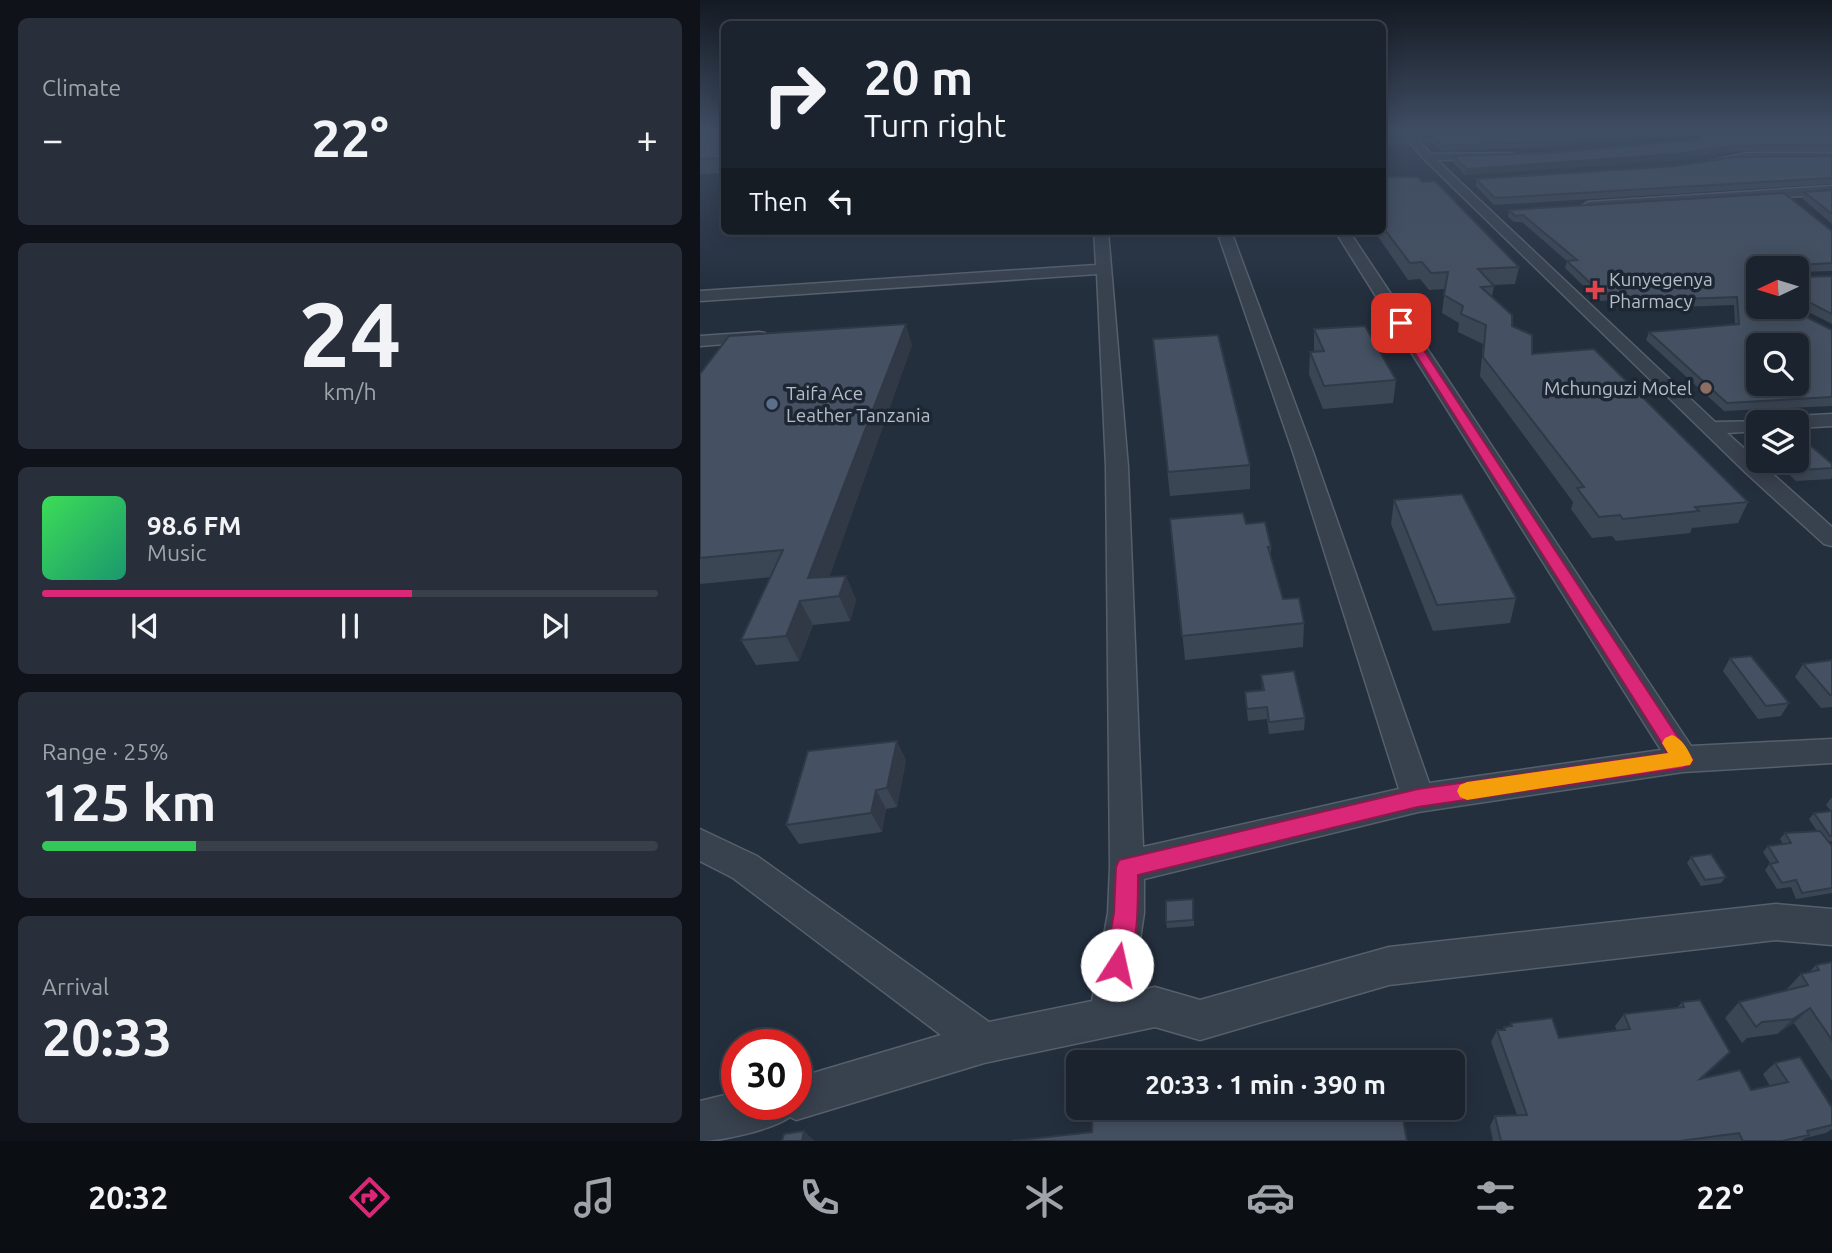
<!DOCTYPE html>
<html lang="en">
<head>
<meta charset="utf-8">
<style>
	body { margin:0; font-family:Ubuntu,sans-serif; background:#282f3a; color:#f1f3f6; height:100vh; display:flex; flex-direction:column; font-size:26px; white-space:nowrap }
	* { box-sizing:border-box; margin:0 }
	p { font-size:23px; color:#a0a4aa }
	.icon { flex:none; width:38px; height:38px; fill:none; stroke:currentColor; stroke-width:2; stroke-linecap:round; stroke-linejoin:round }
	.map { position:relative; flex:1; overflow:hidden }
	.drawer { display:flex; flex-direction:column; gap:18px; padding:18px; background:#0f1319; width:700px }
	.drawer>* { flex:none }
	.hud { position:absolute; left:21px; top:21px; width:665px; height:214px; border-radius:10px; box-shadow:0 4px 18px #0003,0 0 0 2px #39404a; background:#1b232e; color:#f1f3f6; overflow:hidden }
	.needle { width:46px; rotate:266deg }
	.tools { position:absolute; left:1046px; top:256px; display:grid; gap:14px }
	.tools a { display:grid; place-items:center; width:63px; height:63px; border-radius:10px; background:#1b232e; box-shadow:0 4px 18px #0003,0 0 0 2px #39404a; font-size:35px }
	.speed { position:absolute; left:21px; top:1029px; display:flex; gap:14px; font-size:35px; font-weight:700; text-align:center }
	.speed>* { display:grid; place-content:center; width:91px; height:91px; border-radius:50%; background:#1b232e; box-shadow:0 4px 18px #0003,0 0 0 2px #39404a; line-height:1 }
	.speed .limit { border:10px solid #d22; background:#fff; color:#111 }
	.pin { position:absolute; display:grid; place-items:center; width:60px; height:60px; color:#fff; margin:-30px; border-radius:14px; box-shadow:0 4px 10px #0006 }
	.me { position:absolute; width:77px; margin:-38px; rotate:10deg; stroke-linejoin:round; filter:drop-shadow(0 0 5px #0008) }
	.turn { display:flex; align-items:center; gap:24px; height:147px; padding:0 28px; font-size:32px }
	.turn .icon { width:91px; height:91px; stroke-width:2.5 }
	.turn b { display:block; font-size:49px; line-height:60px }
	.then { display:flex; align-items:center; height:66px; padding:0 28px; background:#0003; gap:14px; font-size:26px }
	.big { font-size:52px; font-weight:600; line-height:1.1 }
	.drawer .tile { flex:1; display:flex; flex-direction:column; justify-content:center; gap:10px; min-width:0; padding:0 24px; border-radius:10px; background:#282f3a }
	.drawer .dial { align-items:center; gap:0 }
	.dial b { font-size:91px; line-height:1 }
	.song { display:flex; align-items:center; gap:21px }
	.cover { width:84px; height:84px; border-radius:10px; background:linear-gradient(135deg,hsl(130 70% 55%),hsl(160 70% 35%)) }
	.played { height:7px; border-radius:4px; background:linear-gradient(90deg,#db2777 60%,#39404a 60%) }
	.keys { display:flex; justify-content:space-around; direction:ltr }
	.heat { display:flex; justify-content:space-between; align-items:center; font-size:38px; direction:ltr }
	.charge { height:10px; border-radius:5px; background:linear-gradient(90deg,#34c759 25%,#39404a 0) }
	.trip { position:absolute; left:366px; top:1050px; width:399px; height:70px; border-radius:10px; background:#1b232e; box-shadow:0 4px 18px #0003,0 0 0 2px #39404a; font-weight:600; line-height:70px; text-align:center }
	.tabs { display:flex; height:112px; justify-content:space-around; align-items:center; background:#0b0e12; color:#a0a4aa }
	.tabs .icon { width:49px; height:49px }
	.tabs .current { color:#db2777 }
	.tabs b { font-size:32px; color:#f1f3f6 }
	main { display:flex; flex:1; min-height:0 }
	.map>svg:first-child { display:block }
</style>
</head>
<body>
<main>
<section class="drawer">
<div class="tile"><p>Climate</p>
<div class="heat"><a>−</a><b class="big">22°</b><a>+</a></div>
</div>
<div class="tile dial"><b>24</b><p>km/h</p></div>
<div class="tile">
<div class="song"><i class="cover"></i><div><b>98.6 FM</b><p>Music</p></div></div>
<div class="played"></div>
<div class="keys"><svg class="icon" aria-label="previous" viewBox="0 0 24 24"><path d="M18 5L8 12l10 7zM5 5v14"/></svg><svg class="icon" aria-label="pause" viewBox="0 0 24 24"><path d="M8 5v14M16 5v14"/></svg><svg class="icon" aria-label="next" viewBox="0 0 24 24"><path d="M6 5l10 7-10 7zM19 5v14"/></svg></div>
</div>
<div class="tile"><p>Range · 25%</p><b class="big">125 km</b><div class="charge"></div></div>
<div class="tile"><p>Arrival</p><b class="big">20:33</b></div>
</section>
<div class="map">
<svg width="1132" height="1141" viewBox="0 0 1132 1141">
	<rect width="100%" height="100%" fill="#242f3e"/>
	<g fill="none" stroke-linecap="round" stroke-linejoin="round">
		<defs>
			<g id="minor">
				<path d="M698,129H708L711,132L813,129L808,132L716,138L731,154L812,153V157L808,158L737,160L1015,422L1066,421L1059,422V431L1027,433L1132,527V546L1124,544L1046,473L724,159Z"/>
				<path d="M1047,153H1132V159H1047L1011,165L1006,162Z"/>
				<path d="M1132,186V194L888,210L882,206L888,202Z"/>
				<path d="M394,231H408L428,467L443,847L699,789L593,452L517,231H531L613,452L729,783L961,750L635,231H649L991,746L1132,739V763L983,772L718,812L444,879V913L432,992L455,987L500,1000L689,947L1076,904L1132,909V945L1076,940L689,985L500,1040L455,1027L284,1063L96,1120L90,1117C71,1130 23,1141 0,1141V1101L37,1092V1104H96V1078L241,1035L33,878L0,861V829L57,856L289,1022L392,1001L408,913L410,867L406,467L397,274L0,301V291L396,265Z"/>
				<path d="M1051,276H1059V294L1054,293L1044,280Z"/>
				<path d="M59,332L65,333L67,337L65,341L0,346V336Z"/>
				<path d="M1132,414V426L1097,428V422H1087L1097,416Z"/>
			</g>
		</defs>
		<use href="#minor" stroke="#565f6c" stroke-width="3"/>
		<use href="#minor" fill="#38414e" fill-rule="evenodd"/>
	</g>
	<g fill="#3b4654">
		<path d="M0,129H24V173L0,174Z"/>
		<path d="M682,129L708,138L707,144L687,145V150H682Z"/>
		<path d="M809,129H1064L1081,135L1132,131V151H1032L974,160L765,175L753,162L754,156L848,153L997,140L1000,137L995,134L847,147L740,151L733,143H724L722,140V135Z"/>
		<path d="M1132,156V184L794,205L776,186V179Z"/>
		<path d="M682,177L819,267L815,284L792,285L794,286L792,297L832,354L1048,502L1038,523L992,528L990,533L916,541L912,536L892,538L871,509L873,502L780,376L783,344L758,332L759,323L742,313L745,289L729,290L720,279L708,280L674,231H682Z"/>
		<path d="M1132,190V224L1102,198L1104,192Z"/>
		<path d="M809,210L1132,231V271L1098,272V275L1100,277L1132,276V324L1097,306V268H1059V274L1051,273L1046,276L1059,306L1132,330V406L1024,411L946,340L949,332L1035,324L1034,305L923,309L914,300L899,301L865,268L867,261L822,222H814L808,217Z"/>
		<path d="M614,329L696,380L693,403L623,409L609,374L610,352H614Z"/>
		<path d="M453,339L550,465V489L470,496Z"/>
		<path d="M212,345L129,577L146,576L156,600L150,621L113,625L99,661L56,665L41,640L71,577L0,584V374Z"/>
		<path d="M1074,460H1097L1132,464V477L1131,479L1096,481Z"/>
		<path d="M694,500L816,598L810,623L733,631L691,524Z"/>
		<path d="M470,519L546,524L571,547V557L583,599L604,623L603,647L485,660Z"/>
		<path d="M1030,658L1089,703L1081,716L1058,719L1023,671Z"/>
		<path d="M1132,660V707L1121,708L1095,677L1103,664Z"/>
		<path d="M561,675L605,718L604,730L569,734L567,719L548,721L545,692L562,690Z"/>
		<path d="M206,760L197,807L186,809L182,832L99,844L86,825Z"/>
		<path d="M1131,798H1132V841L1129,842L1132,846V893L1096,899L1091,887L1077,889L1065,870L1070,863L1063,852L1068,846L1083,844L1080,839L1085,833L1117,831L1109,819L1114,813L1131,811L1126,805Z"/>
		<path d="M991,857L1026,877L1021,883L1001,886L987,863Z"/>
		<path d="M494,905V926L467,928L466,922Z"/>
		<path d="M1132,962V1081L1094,1023L1077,1034L1047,1038L1042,1043L1025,1018L1039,1002L1086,991V990L1101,974L1109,972L1116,965Z"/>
		<path d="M982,1002L1018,1064L1002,1079L1051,1090L1070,1086L1063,1074L1075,1063L1132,1108V1129L1126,1133L1105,1138L1101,1141H793L790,1126L795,1116L817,1115L791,1042L797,1030H803L804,1027L809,1026L811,1023L859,1038L917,1031L915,1026L924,1014L977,1008Z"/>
	</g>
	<g fill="#303945">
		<path d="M996,129L995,134L847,147L848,142Z"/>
		<path d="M1034,146L1032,151L974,160L765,175L766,169Z"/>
		<path d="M1054,266L1051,273L1043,278L1046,270Z"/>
		<path d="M206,324L212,345L122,598L108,578Z"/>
		<path d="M146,576L156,600L150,621L139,596Z"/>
		<path d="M100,601L113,625L99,661L86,636Z"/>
		<path d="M197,741L206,760L197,807L187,788Z"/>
		<path d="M176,790L186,809L182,832L171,813Z"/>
		<path d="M1110,1008L1094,1023L1077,1034L1093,1019Z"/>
		<path d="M1030,1052L1018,1064L989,1091L1000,1079Z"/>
		<path d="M104,1131L115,1141H102Z"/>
	</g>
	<g fill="#455162" stroke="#303945" stroke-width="2" fill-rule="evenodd">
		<path d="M0,129H24V158L0,159Z"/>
		<path d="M682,129H700L708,138L683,139L687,144H682Z"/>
		<path d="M809,129H996L848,142L741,145L733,137H725L722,135Z"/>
		<path d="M997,129H1064L1081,135L1132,131V145L1034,146L975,154L766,169L754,156L848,153L997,140L1004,134Z"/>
		<path d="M1132,156V178L795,198L776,179L976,166L1034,157Z"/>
		<path d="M682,177H718L722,182L735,181L819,267L778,269L794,286L781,287L812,315V326L832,335V354L894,349L1048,502L995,507L999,511L923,519L920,515L899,517L877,488L884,487L783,357L786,325L761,314L763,306L744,295L748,272L731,273L722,262L710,263L682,226Z"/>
		<path d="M1132,190V214L1104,192Z"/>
		<path d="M1084,193L1132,231V263L1098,265V275L1100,277L1132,276V314L1097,296V268H1064V267L1054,266L1046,270L1045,274L1055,287L1059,288V306H1085L1132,330V397L1027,403L949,332L1039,324L1037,297L925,301L916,292L901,293L867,261L877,260L823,215L815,216L809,210ZM1059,345H1097V383H1059Z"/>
		<path d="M206,324L108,578L146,576L139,596L100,601L86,636L41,640L83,550L0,558V374L29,336Z"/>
		<path d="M665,326L696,380L624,386L610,352L624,351L614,329Z"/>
		<path d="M518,335L550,465L468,472L453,339Z"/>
		<path d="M1097,434L1132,464V468L1101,470L1091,460H1097Z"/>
		<path d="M762,494L816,598L737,605L694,500Z"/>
		<path d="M543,513L546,524L565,522L571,547H568L583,599L599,598L604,623L482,636L470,519Z"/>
		<path d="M1051,656L1089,703L1066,706L1030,658Z"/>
		<path d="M1132,660V695H1130L1103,664Z"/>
		<path d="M594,671L605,718L569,722L567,707L547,709L545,692L564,690L561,675Z"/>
		<path d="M197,741L187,788L176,790L171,813L86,825L108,751Z"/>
		<path d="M1132,811V836H1130L1114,813Z"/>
		<path d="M1120,831L1132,846V888L1102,893L1096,880L1082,883L1070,864L1078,862L1068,846L1091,843L1085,833Z"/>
		<path d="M1011,854L1026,877L1005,880L991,857Z"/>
		<path d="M493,899V920L466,922V901Z"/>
		<path d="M1132,962V1040L1110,1008L1093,1019L1062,1022L1056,1027L1039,1002L1108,985L1101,974L1119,970L1116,965Z"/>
		<path d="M1000,1000L1030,1052L1000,1079L1040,1070L1051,1090L1088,1082L1075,1063L1100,1057L1132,1108V1125L1107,1131L1109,1135L1082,1141H1043L1039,1133L980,1141H801L795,1116L827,1115L797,1030H805L804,1027L812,1026L811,1023L852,1018L859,1038L930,1029L924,1014L984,1007L982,1002Z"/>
		<path d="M393,1108H477V1116L529,1108H701L707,1141H311L392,1132Z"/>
		<path d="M104,1131L102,1141H82L84,1134Z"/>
	</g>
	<linearGradient id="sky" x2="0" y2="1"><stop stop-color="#141a22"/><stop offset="0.45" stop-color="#3f4d63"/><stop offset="1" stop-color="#3f4d63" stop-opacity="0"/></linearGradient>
	<rect width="1132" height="289" fill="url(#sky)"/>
	<path fill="#db2777" stroke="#8e194d" stroke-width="2" d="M701,320L706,323L993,760L990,765L983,768L718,807L438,875C438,907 438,944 426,974L417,977L409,974L405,965L414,913L416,867L419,860L718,789L968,753L696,323Z"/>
	<path fill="#f59e0b" d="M972,735C983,739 988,750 993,760L990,765L767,800L760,797L757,791L760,785L767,782L968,753L962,743L965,738Z"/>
	<path fill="#e0444e" stroke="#1d2633" stroke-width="2.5" d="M891.5 279.5h7v7h7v7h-7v7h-7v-7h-7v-7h7z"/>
	<circle fill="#8d6e63" stroke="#1d2633" stroke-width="2.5" cx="1006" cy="388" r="7"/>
	<circle fill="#5c6f8a" stroke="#1d2633" stroke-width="2.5" cx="72" cy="404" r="7"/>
	<g text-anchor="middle" stroke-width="7" stroke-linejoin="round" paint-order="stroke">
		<g font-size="19" fill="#b4bcc9" stroke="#1d2633" text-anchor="start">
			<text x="909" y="286">Kunyegenya<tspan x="909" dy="22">Pharmacy</tspan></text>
			<text x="992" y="395" text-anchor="end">Mchunguzi Motel</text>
			<text x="86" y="400">Taifa Ace<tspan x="86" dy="22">Leather Tanzania</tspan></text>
		</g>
	</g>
</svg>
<div class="tools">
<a><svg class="needle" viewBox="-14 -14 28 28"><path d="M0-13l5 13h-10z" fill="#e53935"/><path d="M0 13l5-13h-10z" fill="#a0a4aa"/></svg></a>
<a><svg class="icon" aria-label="search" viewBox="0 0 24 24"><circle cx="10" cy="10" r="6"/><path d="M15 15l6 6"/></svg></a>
<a><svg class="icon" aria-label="layers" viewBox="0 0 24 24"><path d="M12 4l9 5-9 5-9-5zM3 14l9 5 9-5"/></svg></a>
</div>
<div class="speed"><div class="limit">30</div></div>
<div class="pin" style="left:701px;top:323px;background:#d93025"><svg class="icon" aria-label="arrive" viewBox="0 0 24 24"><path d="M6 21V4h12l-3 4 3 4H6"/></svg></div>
<svg class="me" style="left:417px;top:965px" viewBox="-20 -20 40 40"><circle r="19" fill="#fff"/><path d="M0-13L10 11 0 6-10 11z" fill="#db2777"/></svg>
<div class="trip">20:33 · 1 min · 390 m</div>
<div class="hud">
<div class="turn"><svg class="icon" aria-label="right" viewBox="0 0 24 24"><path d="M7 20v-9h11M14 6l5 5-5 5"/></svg><div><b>20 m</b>Turn right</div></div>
<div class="then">Then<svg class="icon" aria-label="left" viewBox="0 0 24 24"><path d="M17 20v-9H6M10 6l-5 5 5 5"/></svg></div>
</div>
</div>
</main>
<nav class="tabs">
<b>20:32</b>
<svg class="icon current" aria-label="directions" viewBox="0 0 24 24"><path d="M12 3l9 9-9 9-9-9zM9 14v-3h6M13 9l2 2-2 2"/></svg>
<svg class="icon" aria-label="music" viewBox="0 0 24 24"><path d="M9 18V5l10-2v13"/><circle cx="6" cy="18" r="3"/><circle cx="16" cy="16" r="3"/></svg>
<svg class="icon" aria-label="phone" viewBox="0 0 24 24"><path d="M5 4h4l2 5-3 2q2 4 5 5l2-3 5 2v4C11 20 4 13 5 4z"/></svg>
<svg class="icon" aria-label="climate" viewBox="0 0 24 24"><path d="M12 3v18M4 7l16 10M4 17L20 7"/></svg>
<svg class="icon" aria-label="car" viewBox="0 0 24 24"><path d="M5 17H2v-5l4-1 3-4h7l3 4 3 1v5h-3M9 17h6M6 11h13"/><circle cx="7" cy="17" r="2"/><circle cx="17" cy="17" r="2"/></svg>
<svg class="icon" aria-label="filters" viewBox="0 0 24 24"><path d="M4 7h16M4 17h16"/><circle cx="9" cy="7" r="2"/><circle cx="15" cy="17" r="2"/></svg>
<b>22°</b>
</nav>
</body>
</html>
